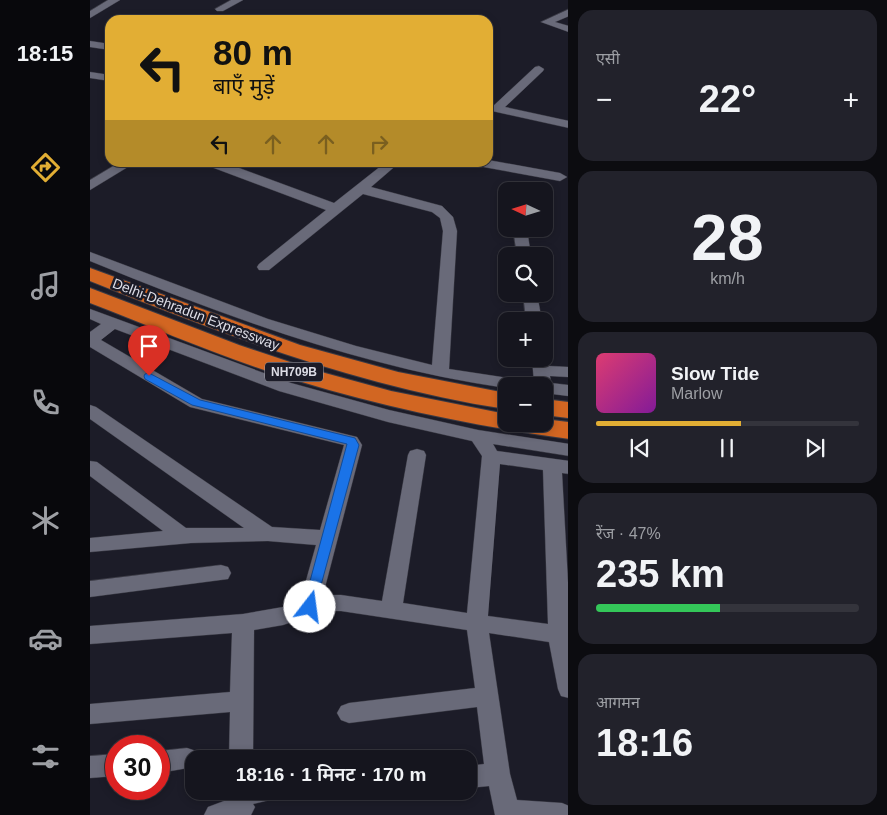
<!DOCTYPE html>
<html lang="hi">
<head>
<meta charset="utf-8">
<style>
	body { margin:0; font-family:Helvetica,"Noto Sans Devanagari",sans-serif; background:#22222b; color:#f1f3f6; height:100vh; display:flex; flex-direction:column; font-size:19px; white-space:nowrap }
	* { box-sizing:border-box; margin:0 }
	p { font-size:16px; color:#9d9fa4 }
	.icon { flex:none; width:28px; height:28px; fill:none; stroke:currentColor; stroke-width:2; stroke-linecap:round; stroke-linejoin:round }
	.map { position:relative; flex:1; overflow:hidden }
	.side { display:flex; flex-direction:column; gap:10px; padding:10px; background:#0c0c10; width:319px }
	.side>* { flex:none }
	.top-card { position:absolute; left:15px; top:15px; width:388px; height:152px; border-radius:15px; box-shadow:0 2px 8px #0003,0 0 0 1px #34343c; background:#e2ae34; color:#111; overflow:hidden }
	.needle { width:32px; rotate:274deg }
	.buttons { position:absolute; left:408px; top:182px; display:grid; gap:10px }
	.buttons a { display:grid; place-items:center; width:55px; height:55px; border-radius:10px; background:#15151e; box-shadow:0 2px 8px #0003,0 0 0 1px #34343c; font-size:25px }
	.speed { position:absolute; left:15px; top:735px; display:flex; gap:10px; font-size:25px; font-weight:700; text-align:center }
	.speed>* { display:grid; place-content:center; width:65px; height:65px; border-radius:50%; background:#15151e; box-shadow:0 2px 8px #0003,0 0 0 1px #34343c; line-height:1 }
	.speed .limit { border:8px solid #d22; background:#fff; color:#111 }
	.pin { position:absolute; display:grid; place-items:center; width:42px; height:42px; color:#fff; margin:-51px -21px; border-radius:50% 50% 50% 0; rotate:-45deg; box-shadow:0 0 5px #0007 }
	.pin .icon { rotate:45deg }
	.me { position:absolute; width:55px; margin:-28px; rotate:15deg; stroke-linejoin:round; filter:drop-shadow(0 0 4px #0008) }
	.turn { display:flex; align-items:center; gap:18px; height:105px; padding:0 25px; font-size:22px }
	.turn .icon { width:65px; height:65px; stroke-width:2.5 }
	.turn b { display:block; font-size:35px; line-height:42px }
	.lanes { display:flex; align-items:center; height:48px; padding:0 25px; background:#0003; justify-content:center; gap:25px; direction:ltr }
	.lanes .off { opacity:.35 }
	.big { font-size:38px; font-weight:600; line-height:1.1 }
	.side .tile { flex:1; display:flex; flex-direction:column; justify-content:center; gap:8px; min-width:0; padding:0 18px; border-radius:15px; background:#22222b }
	.side .dial { align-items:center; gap:0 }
	.dial b { font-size:65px; line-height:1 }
	.song { display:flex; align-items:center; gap:15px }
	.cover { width:60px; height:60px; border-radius:8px; background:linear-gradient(135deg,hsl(340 70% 55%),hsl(290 70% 35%)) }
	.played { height:5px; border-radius:2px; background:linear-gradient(90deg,#e2ae34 55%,#34343c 55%) }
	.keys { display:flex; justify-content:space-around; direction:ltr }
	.heat { display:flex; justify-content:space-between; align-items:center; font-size:28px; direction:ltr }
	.charge { height:8px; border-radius:4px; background:linear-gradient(90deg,#34c759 47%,#34343c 0) }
	.trip { position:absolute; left:95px; top:750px; width:292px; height:50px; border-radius:15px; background:#15151e; box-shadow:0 2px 8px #0003,0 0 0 1px #34343c; font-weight:600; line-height:50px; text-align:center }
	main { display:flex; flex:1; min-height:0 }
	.tabs { display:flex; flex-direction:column; width:90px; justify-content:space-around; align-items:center; background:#08080c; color:#9d9fa4 }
	.tabs .icon { width:35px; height:35px }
	.tabs .on { color:#e2ae34 }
	.tabs b { font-size:22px; color:#f1f3f6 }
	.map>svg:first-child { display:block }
</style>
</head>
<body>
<main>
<nav class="tabs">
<b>18:15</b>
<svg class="icon on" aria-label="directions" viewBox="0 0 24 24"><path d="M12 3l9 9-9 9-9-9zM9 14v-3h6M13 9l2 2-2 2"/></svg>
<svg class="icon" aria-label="music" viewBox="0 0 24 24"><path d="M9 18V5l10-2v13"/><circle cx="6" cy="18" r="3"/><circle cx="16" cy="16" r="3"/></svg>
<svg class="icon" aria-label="phone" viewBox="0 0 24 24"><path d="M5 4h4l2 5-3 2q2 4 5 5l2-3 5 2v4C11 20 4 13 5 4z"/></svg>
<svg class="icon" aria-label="climate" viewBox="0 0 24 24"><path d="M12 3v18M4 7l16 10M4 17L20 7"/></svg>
<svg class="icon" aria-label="car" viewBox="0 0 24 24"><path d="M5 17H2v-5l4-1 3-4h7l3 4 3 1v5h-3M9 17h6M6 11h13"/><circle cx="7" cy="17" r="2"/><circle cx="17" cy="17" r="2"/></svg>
<svg class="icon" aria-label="filters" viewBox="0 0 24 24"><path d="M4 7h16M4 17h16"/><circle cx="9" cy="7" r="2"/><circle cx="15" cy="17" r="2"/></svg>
</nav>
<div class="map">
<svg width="479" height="815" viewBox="0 0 479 815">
	<rect width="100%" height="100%" fill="#1c1c28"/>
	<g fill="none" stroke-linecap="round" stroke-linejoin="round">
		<defs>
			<g id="minor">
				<path d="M18,0H30L0,18V11Z"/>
				<path d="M141,0H153L133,11H127L125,9Z"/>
				<path d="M479,9V16L465,22L479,26V32L451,22Z"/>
				<path d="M0,41L20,44V50L0,47Z"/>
				<path d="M449,66L454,69L453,71L415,107L479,121V128L402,111L400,109L445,67Z"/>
				<path d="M0,72L20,75V81L0,78Z"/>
				<path d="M398,160L470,173L477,177L470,181L388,166L382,162H398Z"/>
				<path d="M30,162H46L0,190V180Z"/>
				<path d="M114,162H133L244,203L296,162H310L281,187L352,206L363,217L367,231L359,369L444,382L442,359H454V355L458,359L459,366L479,367V377L460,376L461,383L479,385V396L454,393V386H416V388C271,367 135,316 0,261V252L178,319L266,346L342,365L353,231L350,218L342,212L273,194L179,270H169L167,267L169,264L236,210L116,165Z"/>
				<path d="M423,229H437L441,256H427Z"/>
				<path d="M433,294H447L452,321H436Z"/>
				<path d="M0,309L201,383L299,410L388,430L479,444V456L403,444L407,451L479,461V474L472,473L479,601V698L471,696L468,689L459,642L399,633L420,774L427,800L472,803L479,806V815H405L399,786L379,788V766L394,764L387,707L259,723L251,720L247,713L251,706L259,703L385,688L377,630L251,611H234L193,625L164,630L163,759H139L140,712L0,724V704L140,692L142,633L0,644V626L153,614L193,607L210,602L226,545L178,541L101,543L0,552V538L73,531L0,476V461L7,462L96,528H154L0,419V405L6,407L182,527L230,530L254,445L100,407L0,347V332L11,324L0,319ZM25,329L189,391L298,422L382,441L392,456L377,613L313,603L336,455L334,451L327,449L320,451L318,455L292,601L251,595H233L272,445L267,437L112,399L11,340ZM410,464L453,470L458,624L398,616Z"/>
				<path d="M131,565L138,567L141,573L138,579L0,597V581Z"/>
				<path d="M97,748L106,751L109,759H104V767L69,773V751Z"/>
				<path d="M26,754V776L0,778V756Z"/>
				<path d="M140,791H187L184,799L163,804L165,807L161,815H114L118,807L142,798Z"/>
			</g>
			<g id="highway">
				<path d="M0,268L210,345L308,372L416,393V409C271,387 135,335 0,281Z"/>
				<path d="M0,288L149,345L224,370L301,391L416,414V424H454V419L479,422V439C378,425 277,404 180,372C119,352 60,326 0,303Z"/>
				<path d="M454,399L479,402V418L454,415Z"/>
			</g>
		</defs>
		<use href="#minor" stroke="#3a3a44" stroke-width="1"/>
		<use href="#highway" stroke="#3a3a44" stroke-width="2"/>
		<use href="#minor" fill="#696a79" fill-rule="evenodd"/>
		<use href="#highway" fill="#d26622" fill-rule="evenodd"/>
	</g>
	<path fill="#1a73e8" stroke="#114b97" d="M59,373L110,400L265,438L269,445L224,611L220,613L215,611L213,607L257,444L102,405L55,379L54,376L55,374Z"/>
	<g text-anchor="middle" stroke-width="5" stroke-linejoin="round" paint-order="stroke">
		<rect fill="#1c1c28" stroke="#a3a3ad" stroke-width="1" x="175" y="362.5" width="58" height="19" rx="4"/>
		<g font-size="12" font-weight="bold" fill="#dddde6">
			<text x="204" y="376">NH709B</text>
		</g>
		<g font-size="14" fill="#dddde6" stroke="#1c1c28">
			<text transform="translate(106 314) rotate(21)" y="5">Delhi-Dehradun Expressway</text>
		</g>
	</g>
</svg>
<div class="buttons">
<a><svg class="needle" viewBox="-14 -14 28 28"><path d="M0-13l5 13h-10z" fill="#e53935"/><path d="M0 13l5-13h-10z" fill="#9d9fa4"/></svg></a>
<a><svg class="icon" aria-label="search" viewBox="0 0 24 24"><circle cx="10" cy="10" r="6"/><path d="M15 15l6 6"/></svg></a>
<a>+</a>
<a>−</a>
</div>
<div class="speed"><div class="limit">30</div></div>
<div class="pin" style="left:59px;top:376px;background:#d93025"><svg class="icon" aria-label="arrive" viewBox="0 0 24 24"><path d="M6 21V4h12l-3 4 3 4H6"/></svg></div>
<svg class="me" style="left:220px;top:607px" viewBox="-20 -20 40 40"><circle r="19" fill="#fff"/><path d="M0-13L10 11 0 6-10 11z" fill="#1a73e8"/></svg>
<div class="trip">18:16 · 1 मिनट · 170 m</div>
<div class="top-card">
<div class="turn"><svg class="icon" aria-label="left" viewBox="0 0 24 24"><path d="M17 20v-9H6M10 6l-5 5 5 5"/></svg><div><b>80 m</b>बाएँ मुड़ें</div></div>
<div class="lanes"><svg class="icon" aria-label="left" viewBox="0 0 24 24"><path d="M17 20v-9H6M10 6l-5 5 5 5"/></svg><svg class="icon off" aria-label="ahead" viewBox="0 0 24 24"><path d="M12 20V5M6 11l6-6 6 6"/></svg><svg class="icon off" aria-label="ahead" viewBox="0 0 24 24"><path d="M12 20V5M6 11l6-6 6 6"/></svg><svg class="icon off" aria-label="right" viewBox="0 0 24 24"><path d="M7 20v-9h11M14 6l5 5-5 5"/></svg></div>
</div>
</div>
<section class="side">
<div class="tile"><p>एसी</p>
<div class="heat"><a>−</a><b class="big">22°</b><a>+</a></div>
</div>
<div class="tile dial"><b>28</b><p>km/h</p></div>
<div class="tile">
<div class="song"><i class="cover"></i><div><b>Slow Tide</b><p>Marlow</p></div></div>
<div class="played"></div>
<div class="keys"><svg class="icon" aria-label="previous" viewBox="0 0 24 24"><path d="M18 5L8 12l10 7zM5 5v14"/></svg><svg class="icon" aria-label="pause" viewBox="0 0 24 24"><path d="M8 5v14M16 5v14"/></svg><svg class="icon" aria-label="next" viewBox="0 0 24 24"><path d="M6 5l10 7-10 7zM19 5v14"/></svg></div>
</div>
<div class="tile"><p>रेंज · 47%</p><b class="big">235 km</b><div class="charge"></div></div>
<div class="tile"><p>आगमन</p><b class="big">18:16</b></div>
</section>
</main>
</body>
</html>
